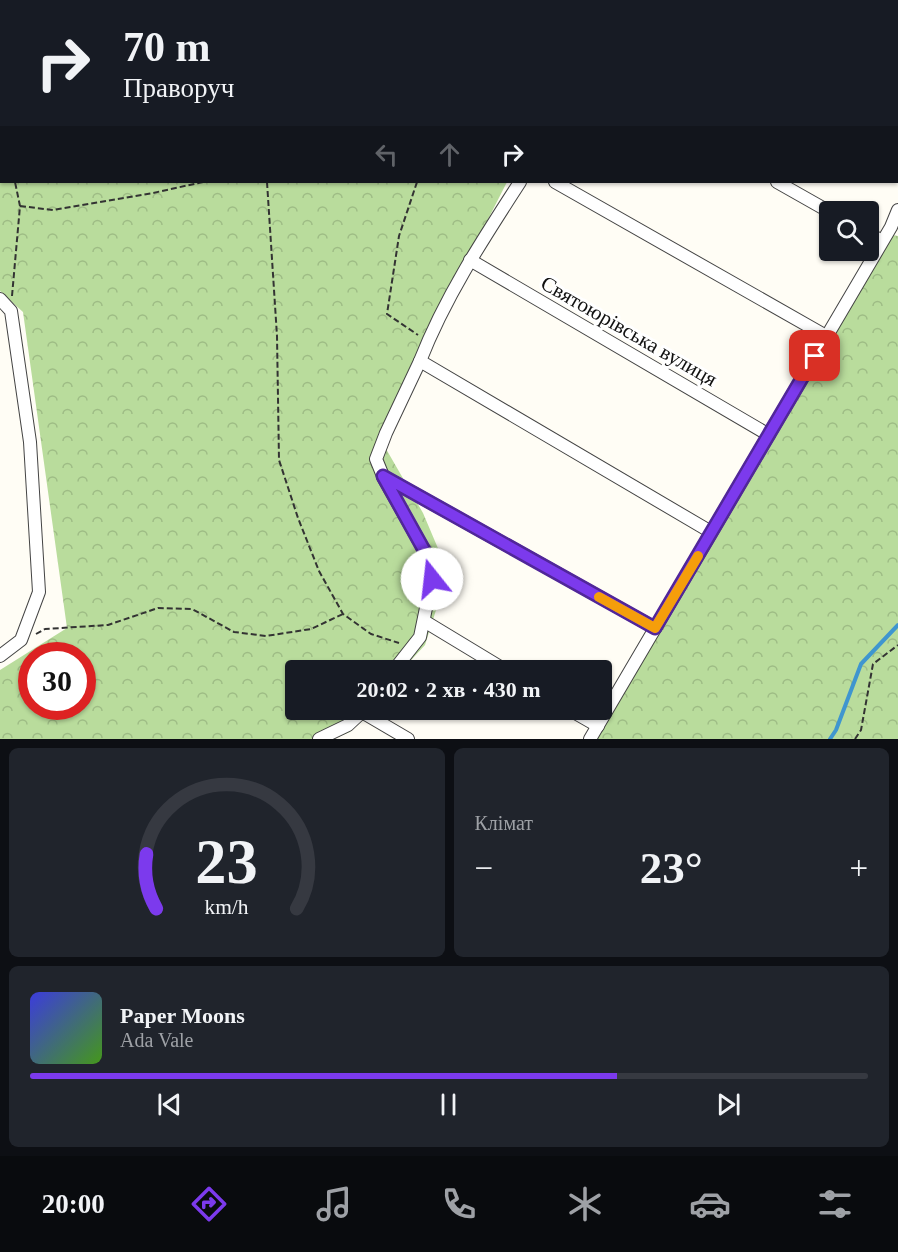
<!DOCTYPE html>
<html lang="uk">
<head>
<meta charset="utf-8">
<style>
	body { margin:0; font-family:Georgia,serif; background:#20242c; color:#f1f3f6; height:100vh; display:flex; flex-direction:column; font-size:22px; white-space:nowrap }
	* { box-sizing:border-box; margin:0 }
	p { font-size:20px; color:#9ea1a6 }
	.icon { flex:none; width:33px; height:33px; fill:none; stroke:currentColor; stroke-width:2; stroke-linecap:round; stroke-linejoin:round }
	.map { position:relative; height:739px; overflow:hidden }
	.side { display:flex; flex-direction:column; gap:9px; padding:9px; background:#0d0f14; flex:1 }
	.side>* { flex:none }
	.guide { position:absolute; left:0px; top:0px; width:898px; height:183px; box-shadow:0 2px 4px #0004; background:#171b24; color:#f1f3f6; overflow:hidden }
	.fabs { position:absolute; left:819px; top:201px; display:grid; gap:12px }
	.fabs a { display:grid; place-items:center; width:60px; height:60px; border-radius:6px; background:#171b24; box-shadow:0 2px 4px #0004; font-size:30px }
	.speed { position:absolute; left:18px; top:642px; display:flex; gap:12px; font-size:30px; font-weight:700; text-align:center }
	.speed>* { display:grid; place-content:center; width:78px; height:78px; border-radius:50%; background:#171b24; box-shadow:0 2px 4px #0004; line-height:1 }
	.speed .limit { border:9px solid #d22; background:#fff; color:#111 }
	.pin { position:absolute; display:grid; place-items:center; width:51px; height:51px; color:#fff; margin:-26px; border-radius:12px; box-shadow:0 3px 9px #0006 }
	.me { position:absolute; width:66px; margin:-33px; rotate:344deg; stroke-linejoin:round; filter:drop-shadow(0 0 4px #0008) }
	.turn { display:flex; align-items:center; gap:21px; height:126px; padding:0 24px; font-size:27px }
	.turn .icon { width:78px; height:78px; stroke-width:2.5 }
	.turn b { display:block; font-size:42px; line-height:51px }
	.lanes { display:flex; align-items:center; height:57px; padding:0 24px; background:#0003; justify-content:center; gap:30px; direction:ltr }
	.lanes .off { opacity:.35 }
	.big { font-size:45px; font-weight:600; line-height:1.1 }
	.side .widget { flex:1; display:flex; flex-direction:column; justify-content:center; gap:9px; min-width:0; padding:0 21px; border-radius:9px; background:#20242c }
	.side .dial { align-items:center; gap:0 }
	.dial svg { height:156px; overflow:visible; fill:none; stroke:#363941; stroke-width:7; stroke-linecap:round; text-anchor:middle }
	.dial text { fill:#f1f3f6; stroke:none }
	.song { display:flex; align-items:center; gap:18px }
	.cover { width:72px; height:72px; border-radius:9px; background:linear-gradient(135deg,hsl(240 70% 55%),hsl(100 70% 35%)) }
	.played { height:6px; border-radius:3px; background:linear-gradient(90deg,#7c3aed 70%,#363941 70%) }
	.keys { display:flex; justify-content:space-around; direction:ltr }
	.heat { display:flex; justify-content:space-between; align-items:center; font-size:33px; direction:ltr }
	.side .tiles { flex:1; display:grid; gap:9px; grid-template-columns:1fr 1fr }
	.widget:last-child { grid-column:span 2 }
	.trip { position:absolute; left:285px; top:660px; width:327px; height:60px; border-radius:6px; background:#171b24; box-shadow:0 2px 4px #0004; font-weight:600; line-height:60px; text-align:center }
	.tabs { display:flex; height:96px; justify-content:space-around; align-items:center; background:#090b0e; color:#9ea1a6 }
	.tabs .icon { width:42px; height:42px }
	.tabs .active { color:#7c3aed }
	.tabs b { font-size:27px; color:#f1f3f6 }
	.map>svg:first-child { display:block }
</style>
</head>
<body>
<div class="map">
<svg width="898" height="739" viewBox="0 0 898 739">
	<defs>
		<pattern id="forest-crowns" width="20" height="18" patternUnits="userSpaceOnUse" patternTransform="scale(1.5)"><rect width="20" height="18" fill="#b9dc9c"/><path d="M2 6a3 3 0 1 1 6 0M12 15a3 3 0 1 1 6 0" fill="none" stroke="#9ebc85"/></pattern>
	</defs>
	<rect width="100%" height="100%" fill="#fffdf5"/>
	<g fill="url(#forest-crowns)" fill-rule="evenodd">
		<path d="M0,0L747,1L2,2V182H507L378,435L423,513L448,572L425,645L402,670H296V710H369L350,732L333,739H0V670L67,628L23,312L0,291ZM32,656H82V706H32Z"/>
		<path d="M892,235L898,236V739H597Z"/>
	</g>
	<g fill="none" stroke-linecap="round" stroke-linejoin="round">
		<path stroke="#3f96cf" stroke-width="4" d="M830,739L836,730L861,664L898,625"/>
		<defs>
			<g id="street">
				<path d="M756,0L757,2"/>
				<path d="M897,123L898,124"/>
				<path d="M520,182C483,239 445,297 420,361L711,532"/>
				<path d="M555,182L826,336"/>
				<path d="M777,182L830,212"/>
				<path d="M868,233L882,241"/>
				<path d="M470,260L769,435"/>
				<path d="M0,299L11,311L30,442L39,592L21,640L0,656"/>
				<path d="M420,361L386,433L376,459L383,476L655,628"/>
				<path d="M383,477L424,550L432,579L420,637L394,670"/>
				<path d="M424,621L505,670"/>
				<path d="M570,710L598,726"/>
				<path d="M362,712L408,739"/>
				<path d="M319,739L348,725L364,710"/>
				<path d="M590,739L891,227L898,210"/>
			</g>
		</defs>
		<use href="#street" stroke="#444" stroke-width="14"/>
		<g stroke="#333" stroke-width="2" stroke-dasharray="6 3" stroke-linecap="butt">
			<path d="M278,0V2"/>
			<path d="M440,0L441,2"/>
			<path d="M0,98L2,106"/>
			<path d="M267,182L277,336L279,460L298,518L319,571L343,614L371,634L399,643"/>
			<path d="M417,182L399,236L387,314L418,335"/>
			<path d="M20,206L53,210L153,193L203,182"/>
			<path d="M12,296L20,206L15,182"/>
			<path d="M36,634L45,629L108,625L158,608L192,609L234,632L266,636L311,629L343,614"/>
			<path d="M855,739L861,730L873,664L898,645"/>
		</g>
		<use href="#street" stroke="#fff" stroke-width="12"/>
	</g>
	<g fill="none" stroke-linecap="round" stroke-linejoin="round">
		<defs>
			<path id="route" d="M432,579L424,550L383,476L655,628L815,356"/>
		</defs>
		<use href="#route" stroke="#51269a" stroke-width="15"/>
		<use href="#route" stroke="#7c3aed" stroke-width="10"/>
		<path stroke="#f59e0b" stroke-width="10" d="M599,597L655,628L698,556"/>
	</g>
	<g text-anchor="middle" stroke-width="6" stroke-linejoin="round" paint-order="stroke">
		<g font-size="21" fill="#111" stroke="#fff">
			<text transform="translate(629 331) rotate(30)" y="7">Святоюрівська вулиця</text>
		</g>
	</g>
</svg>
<div class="fabs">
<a><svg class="icon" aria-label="search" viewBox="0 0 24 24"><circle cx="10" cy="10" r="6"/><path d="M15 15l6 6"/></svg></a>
</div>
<div class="speed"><div class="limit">30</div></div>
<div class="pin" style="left:815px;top:356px;background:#d93025"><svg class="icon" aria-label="arrive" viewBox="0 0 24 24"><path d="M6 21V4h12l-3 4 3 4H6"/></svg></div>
<svg class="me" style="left:432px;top:579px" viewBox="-20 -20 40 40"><circle r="19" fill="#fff"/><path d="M0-13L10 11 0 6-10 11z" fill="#7c3aed"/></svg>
<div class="trip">20:02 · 2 хв · 430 m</div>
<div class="guide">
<div class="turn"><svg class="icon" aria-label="right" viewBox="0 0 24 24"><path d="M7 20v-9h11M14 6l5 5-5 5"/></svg><div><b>70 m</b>Праворуч</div></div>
<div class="lanes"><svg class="icon off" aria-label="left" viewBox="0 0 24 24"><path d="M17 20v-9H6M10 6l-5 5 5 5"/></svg><svg class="icon off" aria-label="ahead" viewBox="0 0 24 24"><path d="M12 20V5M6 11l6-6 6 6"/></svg><svg class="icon" aria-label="right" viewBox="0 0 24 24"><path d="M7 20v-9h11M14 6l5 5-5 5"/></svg></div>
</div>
</div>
<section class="side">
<div class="tiles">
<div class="widget dial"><svg viewBox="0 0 100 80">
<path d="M14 69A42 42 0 1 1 86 69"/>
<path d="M14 69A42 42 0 0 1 9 41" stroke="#7c3aed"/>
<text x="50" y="56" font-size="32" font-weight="700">23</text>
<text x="50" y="72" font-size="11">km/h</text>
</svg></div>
<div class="widget"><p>Клімат</p>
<div class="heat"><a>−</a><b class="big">23°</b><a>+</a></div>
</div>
<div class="widget">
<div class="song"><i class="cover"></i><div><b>Paper Moons</b><p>Ada Vale</p></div></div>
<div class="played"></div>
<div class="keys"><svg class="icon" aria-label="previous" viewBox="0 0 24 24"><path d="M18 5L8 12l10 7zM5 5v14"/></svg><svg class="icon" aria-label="pause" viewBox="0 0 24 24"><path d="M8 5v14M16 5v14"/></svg><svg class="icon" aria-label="next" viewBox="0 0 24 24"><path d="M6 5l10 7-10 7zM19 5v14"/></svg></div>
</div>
</div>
</section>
<nav class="tabs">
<b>20:00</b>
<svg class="icon active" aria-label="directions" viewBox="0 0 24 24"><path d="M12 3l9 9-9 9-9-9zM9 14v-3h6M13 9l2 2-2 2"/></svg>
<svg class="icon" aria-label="music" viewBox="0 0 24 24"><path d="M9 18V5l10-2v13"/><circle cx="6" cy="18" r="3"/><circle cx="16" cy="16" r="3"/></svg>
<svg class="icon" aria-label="phone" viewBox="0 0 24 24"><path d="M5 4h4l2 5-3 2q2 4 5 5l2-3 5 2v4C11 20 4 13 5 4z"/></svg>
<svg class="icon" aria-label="climate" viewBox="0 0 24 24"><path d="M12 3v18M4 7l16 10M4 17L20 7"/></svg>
<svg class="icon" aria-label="car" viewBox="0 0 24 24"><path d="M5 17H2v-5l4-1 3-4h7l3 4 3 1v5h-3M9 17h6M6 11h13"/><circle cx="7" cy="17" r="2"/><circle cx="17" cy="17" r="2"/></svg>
<svg class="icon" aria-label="filters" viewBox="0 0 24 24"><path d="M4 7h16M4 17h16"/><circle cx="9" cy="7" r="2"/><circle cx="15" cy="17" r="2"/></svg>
</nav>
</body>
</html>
